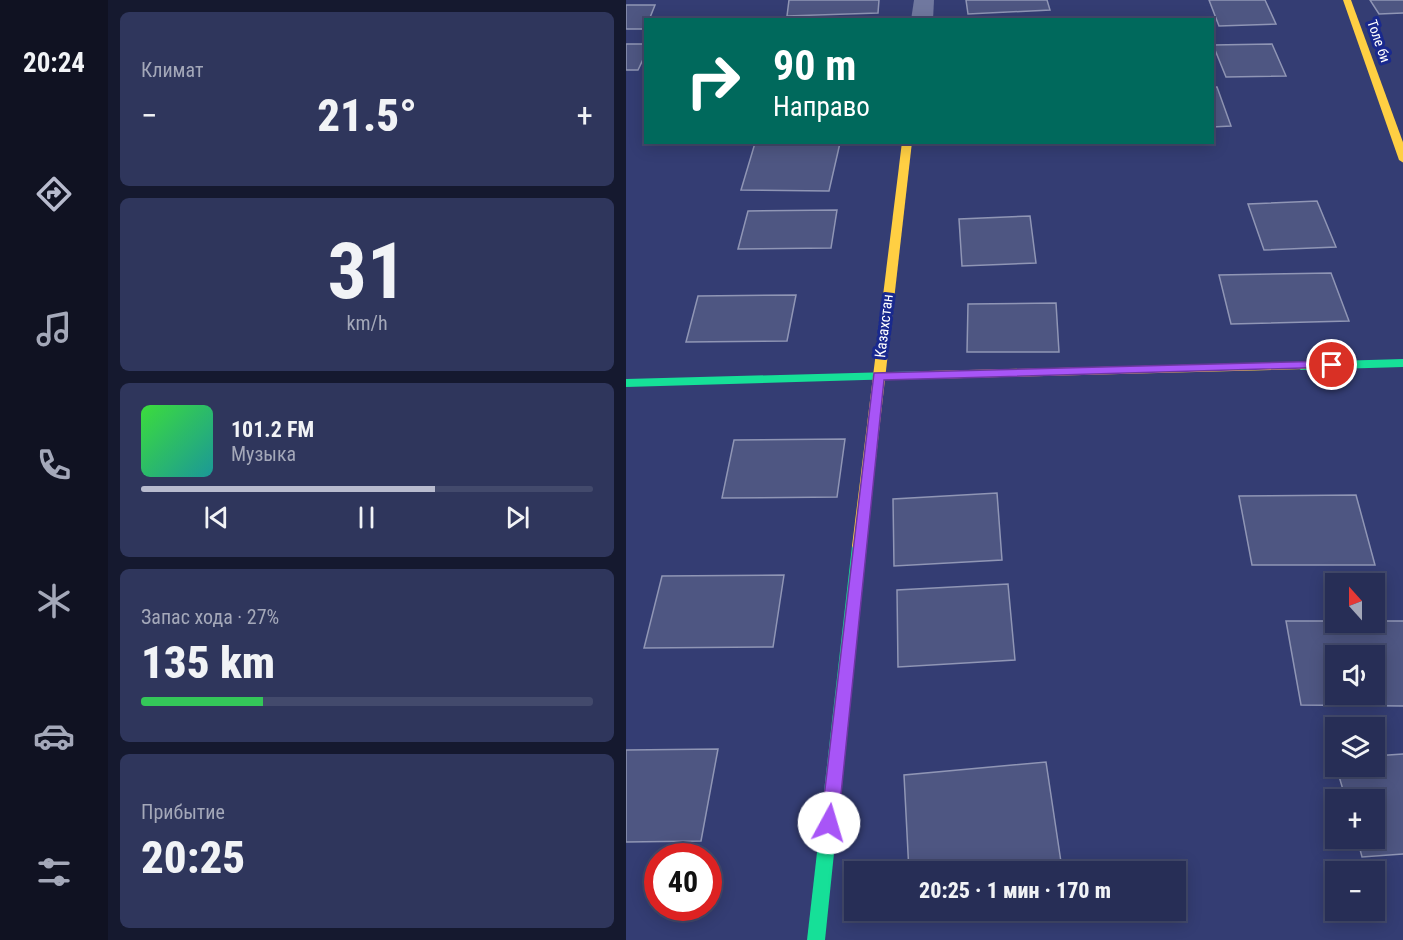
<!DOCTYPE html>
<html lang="ru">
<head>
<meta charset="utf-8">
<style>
	body { margin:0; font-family:"Roboto Condensed",sans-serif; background:#2f365c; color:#f1f3f6; height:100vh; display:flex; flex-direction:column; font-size:22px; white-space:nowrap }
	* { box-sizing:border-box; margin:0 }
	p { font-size:20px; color:#a4a8b9 }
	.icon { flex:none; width:33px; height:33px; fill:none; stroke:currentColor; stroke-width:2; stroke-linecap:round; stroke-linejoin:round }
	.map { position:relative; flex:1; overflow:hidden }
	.drawer { display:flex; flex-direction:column; gap:12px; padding:12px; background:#15192f; width:518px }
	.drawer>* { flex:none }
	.hud { position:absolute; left:18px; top:18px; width:570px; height:126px; border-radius:0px; box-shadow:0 3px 15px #0003,0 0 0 2px #434a6c; background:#00695c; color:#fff; overflow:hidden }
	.needle { width:39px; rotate:339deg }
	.buttons { position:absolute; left:699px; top:573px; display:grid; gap:12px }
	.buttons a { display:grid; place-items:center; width:60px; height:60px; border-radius:0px; background:#272e56; box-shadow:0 3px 15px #0003,0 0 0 2px #434a6c; font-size:30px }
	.speed { position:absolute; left:18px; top:843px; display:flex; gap:12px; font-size:30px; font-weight:700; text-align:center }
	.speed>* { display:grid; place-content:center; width:78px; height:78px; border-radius:50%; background:#272e56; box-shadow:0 3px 15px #0003,0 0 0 2px #434a6c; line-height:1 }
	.speed .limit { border:9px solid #d22; background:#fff; color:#111 }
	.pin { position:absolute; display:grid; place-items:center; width:51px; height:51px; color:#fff; margin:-26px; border:3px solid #fff; border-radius:50%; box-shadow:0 2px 6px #0007 }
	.me { position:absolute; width:66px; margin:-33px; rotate:6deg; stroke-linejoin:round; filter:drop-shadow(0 0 4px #0008) }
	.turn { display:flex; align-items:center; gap:21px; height:126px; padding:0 30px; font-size:27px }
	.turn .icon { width:78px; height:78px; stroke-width:2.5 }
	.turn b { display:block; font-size:42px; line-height:51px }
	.big { font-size:45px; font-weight:800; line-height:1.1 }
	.drawer .card { flex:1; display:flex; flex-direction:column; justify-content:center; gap:9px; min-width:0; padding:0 21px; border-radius:9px; background:#2f365c }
	.drawer .dial { align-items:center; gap:0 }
	.dial b { font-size:78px; line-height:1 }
	.song { display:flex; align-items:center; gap:18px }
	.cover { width:72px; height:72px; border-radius:9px; background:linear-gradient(135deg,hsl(120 70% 55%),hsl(180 70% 35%)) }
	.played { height:6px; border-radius:3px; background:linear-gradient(90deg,#b8bbce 65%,#434a6c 65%) }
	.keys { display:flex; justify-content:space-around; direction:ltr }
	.heat { display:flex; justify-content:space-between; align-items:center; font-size:33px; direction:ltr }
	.charge { height:9px; border-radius:4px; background:linear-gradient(90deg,#34c759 27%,#434a6c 0) }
	.trip { position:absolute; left:218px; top:861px; width:342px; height:60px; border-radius:0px; background:#272e56; box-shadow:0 3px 15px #0003,0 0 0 2px #434a6c; font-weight:800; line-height:60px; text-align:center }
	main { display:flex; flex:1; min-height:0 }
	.menu { display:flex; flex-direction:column; width:108px; justify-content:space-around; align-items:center; background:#101222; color:#a4a8b9 }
	.menu .icon { width:42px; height:42px }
	.menu .selected { color:#b8bbce }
	.menu b { font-size:27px; color:#f1f3f6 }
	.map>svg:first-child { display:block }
</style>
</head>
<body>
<main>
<nav class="menu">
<b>20:24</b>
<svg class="icon selected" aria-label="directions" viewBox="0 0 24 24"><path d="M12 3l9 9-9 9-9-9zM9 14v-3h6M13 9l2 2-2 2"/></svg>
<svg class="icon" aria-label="music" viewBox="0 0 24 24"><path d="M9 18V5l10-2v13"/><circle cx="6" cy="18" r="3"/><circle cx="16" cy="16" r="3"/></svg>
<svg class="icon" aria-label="phone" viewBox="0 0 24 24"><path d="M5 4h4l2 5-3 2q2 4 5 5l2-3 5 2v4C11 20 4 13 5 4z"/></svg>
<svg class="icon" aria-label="climate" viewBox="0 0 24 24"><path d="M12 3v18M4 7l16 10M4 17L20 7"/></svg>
<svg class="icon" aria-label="car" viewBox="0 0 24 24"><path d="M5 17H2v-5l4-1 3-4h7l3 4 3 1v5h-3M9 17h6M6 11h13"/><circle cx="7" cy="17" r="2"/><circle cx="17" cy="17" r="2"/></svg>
<svg class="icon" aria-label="filters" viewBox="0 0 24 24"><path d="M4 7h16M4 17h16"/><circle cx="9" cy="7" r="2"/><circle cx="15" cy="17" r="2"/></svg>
</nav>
<section class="drawer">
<div class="card"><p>Климат</p>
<div class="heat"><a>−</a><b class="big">21.5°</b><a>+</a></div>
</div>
<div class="card dial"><b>31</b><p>km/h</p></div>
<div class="card">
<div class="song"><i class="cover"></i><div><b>101.2 FM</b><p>Музыка</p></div></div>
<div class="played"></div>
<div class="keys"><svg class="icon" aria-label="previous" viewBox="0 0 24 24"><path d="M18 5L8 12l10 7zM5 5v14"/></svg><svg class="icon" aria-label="pause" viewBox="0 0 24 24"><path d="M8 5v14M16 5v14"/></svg><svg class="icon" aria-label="next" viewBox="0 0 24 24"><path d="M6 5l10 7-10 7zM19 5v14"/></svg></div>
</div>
<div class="card"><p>Запас хода · 27%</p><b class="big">135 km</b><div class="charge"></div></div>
<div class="card"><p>Прибытие</p><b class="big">20:25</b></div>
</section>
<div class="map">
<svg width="778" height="940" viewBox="0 0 778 940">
	<rect width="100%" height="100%" fill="#343d73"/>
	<g fill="#4e5682" stroke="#9096b5" stroke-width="1.5" fill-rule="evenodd">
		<path d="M163,0H253L252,13L161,16Z"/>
		<path d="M340,0H421L424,10L342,14Z"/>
		<path d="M583,0H639L650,24L593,26Z"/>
		<path d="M744,0H778V13L753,14Z"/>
		<path d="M0,5H29L23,20H20L19,29H0Z"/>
		<path d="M0,44H20V53L12,70H0Z"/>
		<path d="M646,44L660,76L600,77L587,45Z"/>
		<path d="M586,87H591L605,126L586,127Z"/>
		<path d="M129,143H214L203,191L115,190Z"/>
		<path d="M691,201L710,247L638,250L622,204Z"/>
		<path d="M211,210L205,248L112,249L122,211Z"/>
		<path d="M404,216L410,263L336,266L333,219Z"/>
		<path d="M705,273L723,321L605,324L593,275Z"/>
		<path d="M170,295L161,341L60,342L72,296Z"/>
		<path d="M430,303L433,352H341L342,304Z"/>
		<path d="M219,439L211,497L96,498L108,440Z"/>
		<path d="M371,493L376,560L268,566L267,499Z"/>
		<path d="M730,495L749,565H626L613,496Z"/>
		<path d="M158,575L147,647L18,648L36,576Z"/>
		<path d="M382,584L389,660L272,667L271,590Z"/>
		<path d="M660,621H778V706L675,705ZM710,656H748V694H710Z"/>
		<path d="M92,749L75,841L0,842V750Z"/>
		<path d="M778,754V854L736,857L731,838H748V800H720L710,766H748V756Z"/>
		<path d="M420,762L435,862L342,872H283L278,775Z"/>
	</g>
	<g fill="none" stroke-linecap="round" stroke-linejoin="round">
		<path fill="#70789f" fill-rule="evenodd" d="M288,0H308L307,20H285Z"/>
		<g fill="#16e098" fill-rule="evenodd">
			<path d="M778,359V367L675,370L669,366L675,362Z"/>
			<path d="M302,371L308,375L306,378L0,387V379Z"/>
			<path d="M233,541L238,542L240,546L199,940H181L226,546L228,542Z"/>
		</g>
		<g fill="#ffcf43" fill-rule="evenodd">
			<path d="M717,0H725L778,145V163L773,160Z"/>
			<path d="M276,142H286L240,546L238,550H228L226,546Z"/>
			<path d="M675,362L679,363L681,366L679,369L302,379L296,375L302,371Z"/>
		</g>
	</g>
	<path fill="#a855f7" stroke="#6d37a1" stroke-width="1.5" d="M706,361L710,362L712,365L710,367L258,380L212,823L209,828L203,830L197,828L195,823L248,373Z"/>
	<g text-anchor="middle" stroke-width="6" stroke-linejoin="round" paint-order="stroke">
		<g font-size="14" fill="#fff" stroke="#19298e">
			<text transform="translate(753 41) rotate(71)" y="5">Толе би</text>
		</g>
		<g font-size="15" fill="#fff" stroke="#19298e">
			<text transform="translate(258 326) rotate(-83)" y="5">Казахстан</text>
		</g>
	</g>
</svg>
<div class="buttons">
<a><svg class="needle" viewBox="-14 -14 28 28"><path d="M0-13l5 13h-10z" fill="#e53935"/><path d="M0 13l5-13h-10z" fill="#a4a8b9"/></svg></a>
<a><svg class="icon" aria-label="sound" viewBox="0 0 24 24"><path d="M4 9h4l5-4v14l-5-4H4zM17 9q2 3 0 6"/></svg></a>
<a><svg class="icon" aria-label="layers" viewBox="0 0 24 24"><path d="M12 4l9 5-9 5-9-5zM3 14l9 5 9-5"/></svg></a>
<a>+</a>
<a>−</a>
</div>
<div class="speed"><div class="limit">40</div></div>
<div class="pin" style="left:706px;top:365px;background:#d93025"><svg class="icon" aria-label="arrive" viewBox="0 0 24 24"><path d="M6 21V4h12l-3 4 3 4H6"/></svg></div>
<svg class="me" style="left:203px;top:823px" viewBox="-20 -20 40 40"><circle r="19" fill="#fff"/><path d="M0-13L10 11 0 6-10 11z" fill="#a855f7"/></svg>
<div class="trip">20:25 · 1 мин · 170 m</div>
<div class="hud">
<div class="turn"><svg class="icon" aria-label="right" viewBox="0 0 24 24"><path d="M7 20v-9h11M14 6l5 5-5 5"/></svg><div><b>90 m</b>Направо</div></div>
</div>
</div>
</main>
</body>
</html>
